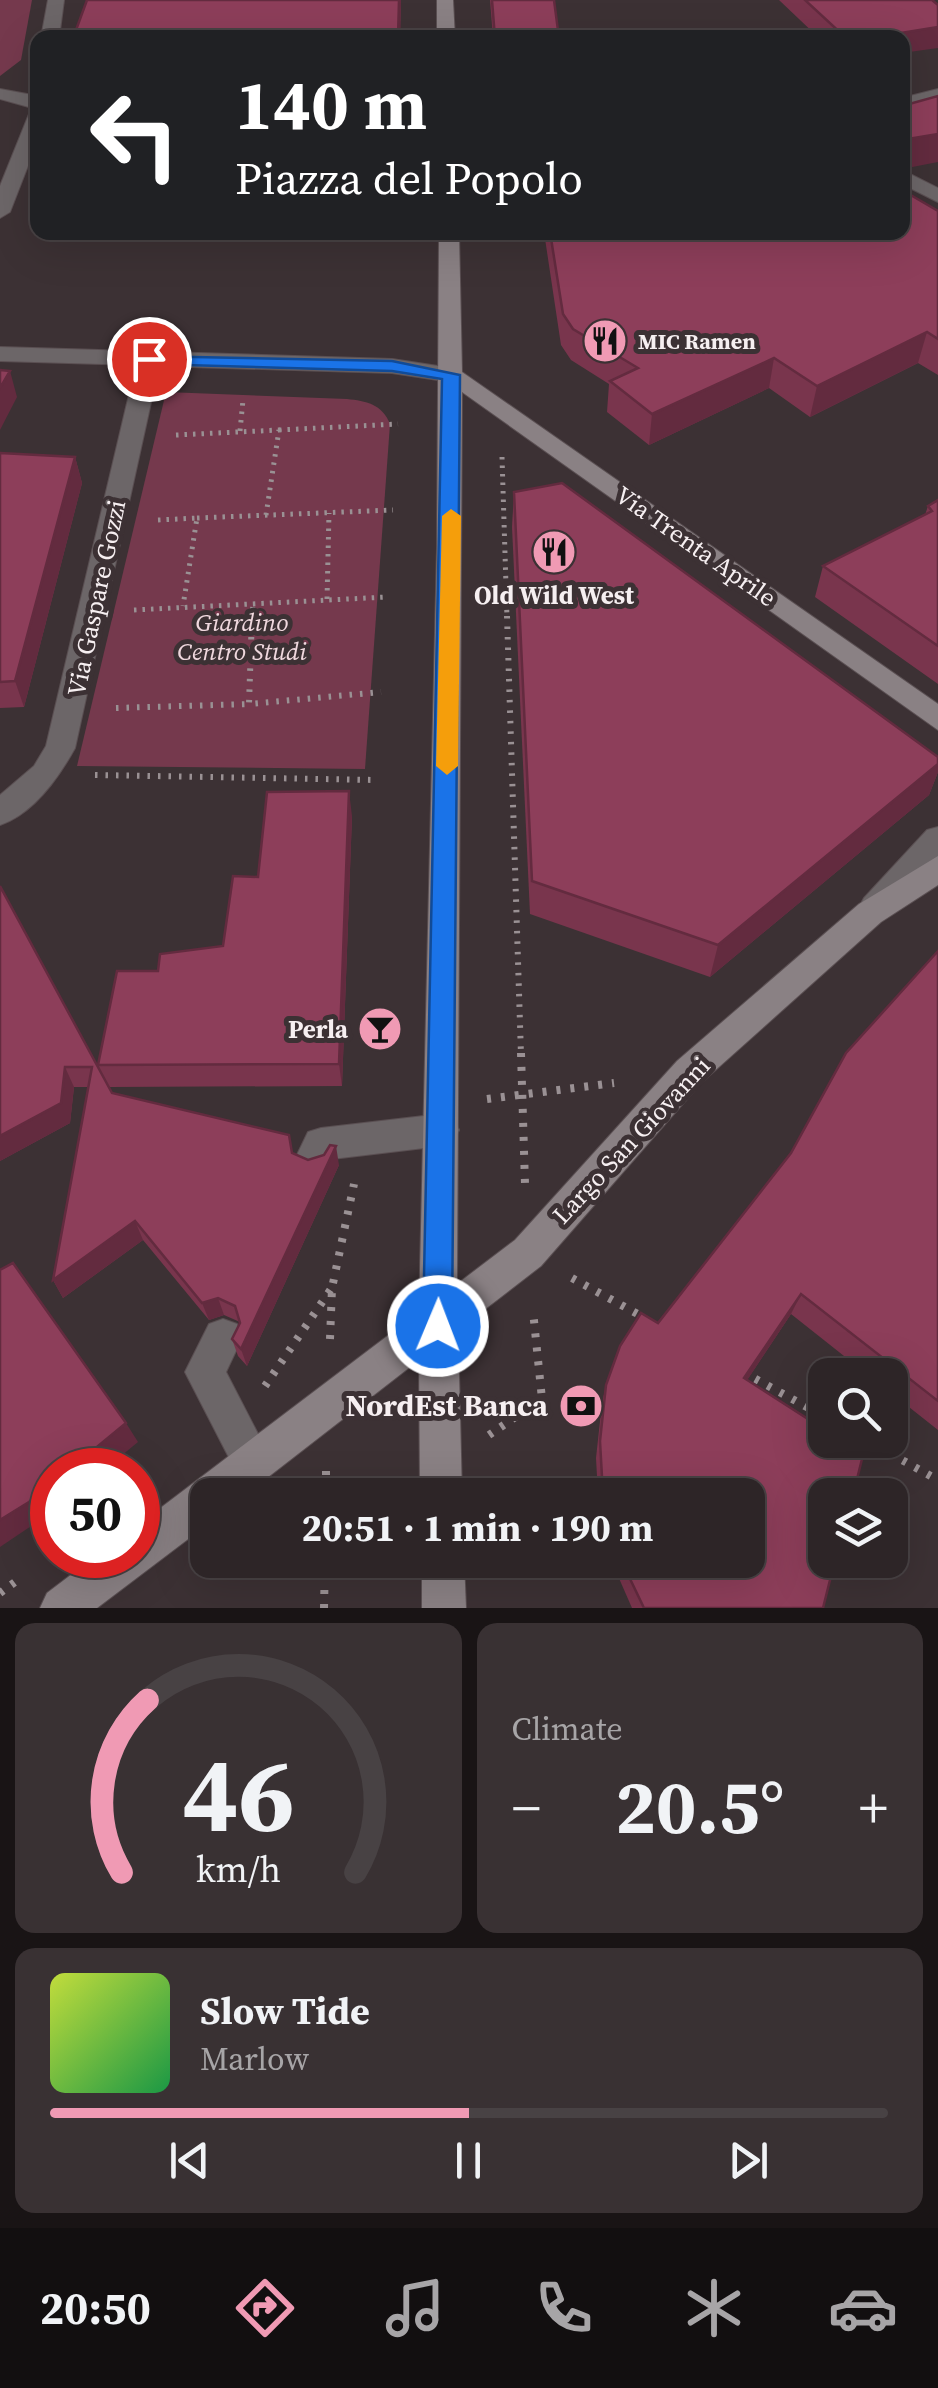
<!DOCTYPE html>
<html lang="en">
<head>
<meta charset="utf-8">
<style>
	body { margin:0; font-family:"Source Serif 4",serif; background:#393133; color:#f1f3f6; height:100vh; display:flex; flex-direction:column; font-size:38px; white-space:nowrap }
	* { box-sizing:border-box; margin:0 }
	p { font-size:32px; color:#a7a5a7 }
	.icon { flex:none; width:55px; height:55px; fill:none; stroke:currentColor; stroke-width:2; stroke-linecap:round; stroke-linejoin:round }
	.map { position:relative; height:1608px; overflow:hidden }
	.sheet { display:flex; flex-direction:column; gap:15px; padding:15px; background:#191415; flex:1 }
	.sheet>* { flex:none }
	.top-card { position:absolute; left:30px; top:30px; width:880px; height:210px; border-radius:20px; box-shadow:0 10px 40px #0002,0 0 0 2px #484244; background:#202124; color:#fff; overflow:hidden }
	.controls { position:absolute; left:808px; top:1358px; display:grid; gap:20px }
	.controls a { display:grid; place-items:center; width:100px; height:100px; border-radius:20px; background:#2d2527; box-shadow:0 10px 40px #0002,0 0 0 2px #484244; font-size:50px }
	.speed { position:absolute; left:30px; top:1448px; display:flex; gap:20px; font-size:50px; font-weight:700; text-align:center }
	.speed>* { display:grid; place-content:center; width:130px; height:130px; border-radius:50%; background:#2d2527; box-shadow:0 10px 40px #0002,0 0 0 2px #484244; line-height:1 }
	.speed .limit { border:15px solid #d22; background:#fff; color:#111 }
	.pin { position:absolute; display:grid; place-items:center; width:85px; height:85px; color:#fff; margin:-42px; border:5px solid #fff; border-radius:50%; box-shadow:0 2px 10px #0007 }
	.me { position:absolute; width:110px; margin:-55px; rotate:1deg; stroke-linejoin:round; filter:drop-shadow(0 0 8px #0008) }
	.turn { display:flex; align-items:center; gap:35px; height:210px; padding:0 40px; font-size:45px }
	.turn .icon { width:130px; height:130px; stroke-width:2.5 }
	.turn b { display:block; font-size:70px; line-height:85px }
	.big { font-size:75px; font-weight:700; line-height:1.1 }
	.sheet .widget { flex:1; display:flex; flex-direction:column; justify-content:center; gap:15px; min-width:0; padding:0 35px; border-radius:20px; background:#393133 }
	.sheet .dial { align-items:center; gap:0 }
	.dial svg { height:260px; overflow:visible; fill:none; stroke:#484244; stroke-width:7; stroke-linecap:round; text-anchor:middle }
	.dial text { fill:#f1f3f6; stroke:none }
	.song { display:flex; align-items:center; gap:30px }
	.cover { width:120px; height:120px; border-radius:15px; background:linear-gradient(135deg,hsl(70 70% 55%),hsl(140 70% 35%)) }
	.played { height:10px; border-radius:5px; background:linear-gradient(90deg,#f09ab4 50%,#484244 50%) }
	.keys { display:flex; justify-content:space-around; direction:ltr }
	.heat { display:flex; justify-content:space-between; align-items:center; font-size:55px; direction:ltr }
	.sheet .tiles { flex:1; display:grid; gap:15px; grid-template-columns:1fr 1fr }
	.widget:last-child { grid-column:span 2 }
	.trip { position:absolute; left:190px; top:1478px; width:575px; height:100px; border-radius:20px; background:#2d2527; box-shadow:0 10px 40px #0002,0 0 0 2px #484244; font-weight:700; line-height:100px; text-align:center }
	.menu { display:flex; height:160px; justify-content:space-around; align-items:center; background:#120f10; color:#a7a5a7 }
	.menu .icon { width:70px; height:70px }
	.menu .active { color:#f09ab4 }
	.menu b { font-size:45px; color:#f1f3f6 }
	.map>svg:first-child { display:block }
</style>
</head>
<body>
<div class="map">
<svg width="938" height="1608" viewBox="0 0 938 1608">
	<rect width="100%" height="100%" fill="#3c3134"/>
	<g fill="#75394d">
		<path d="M0,0H32L21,60L0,76Z"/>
		<path d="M166,392L347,399C366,401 382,404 390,424L365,769L77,766Z"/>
	</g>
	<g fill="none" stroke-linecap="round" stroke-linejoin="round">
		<defs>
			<g id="lane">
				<path d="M441,1114L454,1119L459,1130L454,1141L441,1146L332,1159L326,1171L313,1176L300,1171L295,1159L308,1132L321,1128Z"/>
				<path d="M223,1319L237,1324L242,1338L226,1372L273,1463L267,1477L253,1483L239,1477L185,1372L209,1324Z"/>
			</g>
			<g id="street">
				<path d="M48,0H64L59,38H41Z"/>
				<path d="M0,89L38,96V140L10,212L0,218V186L29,114L36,109L0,99Z"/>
				<path d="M938,89V100L902,109V98Z"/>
				<path d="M902,170L938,188V202L902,184Z"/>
				<path d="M0,347L392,359L451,368L462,375L451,382L392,373L159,366L75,748C59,777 33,814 0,825V795L34,766L46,746L136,365L0,361Z"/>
				<path d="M938,827V859L886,916L875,920L864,916L859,907L864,898L927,830Z"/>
			</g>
			<g id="secondary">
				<path d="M437,0H453L455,38H437Z"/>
				<path d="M439,232H459L462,372L938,704V730L462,392L457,1284L515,1240L677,1061L859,904L938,856V885L881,922L701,1083L541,1266L458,1330L462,1495H420L419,1360L245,1495H208V1524L97,1608H40L47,1593L97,1555H138V1525L419,1312L437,548Z"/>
				<path d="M422,1560H464L466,1608H422Z"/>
			</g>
		</defs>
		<use href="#lane" stroke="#5a4f52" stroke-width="2"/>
		<use href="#street" stroke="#5a4f52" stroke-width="2"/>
		<use href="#secondary" stroke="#5a4f52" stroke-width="2"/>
		<g stroke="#9a9194" stroke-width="5" stroke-dasharray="2.5 6" stroke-linecap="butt">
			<path d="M279,430L398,424"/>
			<path d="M240,431L243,400"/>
			<path d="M176,435L279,430L266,515"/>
			<path d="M502,457L507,618"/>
			<path d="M197,518L393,510"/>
			<path d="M158,520L197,518L183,606"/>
			<path d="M327,599L329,513"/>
			<path d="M134,610L387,597"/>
			<path d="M252,618L253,603"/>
		</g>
		<g stroke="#9a9194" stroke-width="6" stroke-dasharray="2.5 8" stroke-linecap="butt">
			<path d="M252,616L249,704L381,692"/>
			<path d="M507,616L521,1055"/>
			<path d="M192,654L252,653"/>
			<path d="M116,708L249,704"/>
			<path d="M95,775L377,780"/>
		</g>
		<g stroke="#9a9194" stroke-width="8" stroke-dasharray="4 10" stroke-linecap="butt">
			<path d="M521,1053L525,1184"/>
			<path d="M487,1099L614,1083"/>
			<path d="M572,1278L645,1318"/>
			<path d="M330,1339L332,1288L354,1184"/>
			<path d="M743,1372L825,1417"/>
			<path d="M265,1386L331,1289"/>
			<path d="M489,1435L542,1399L533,1311"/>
			<path d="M866,1440L938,1480"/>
			<path d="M326,1471V1495"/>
			<path d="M0,1593L15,1582"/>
			<path d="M324,1608L325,1560"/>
		</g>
		<use href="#lane" fill="#6c6668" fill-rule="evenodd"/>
		<use href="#street" fill="#6c6668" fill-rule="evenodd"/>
		<use href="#secondary" fill="#8a8184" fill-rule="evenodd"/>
	</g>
	<g fill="#79354d">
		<path d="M87,0H401L400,38H77L76,30Z"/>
		<path d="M490,0H554L559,38H493Z"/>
		<path d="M779,0H932L902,38H819Z"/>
		<path d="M938,211V375L918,363L810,417L769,388L649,445L607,412L609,384L571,360L561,345L544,232H902Z"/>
		<path d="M0,453L75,457L82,483L24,707L0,708Z"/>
		<path d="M514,492L938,757V772L929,795L710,977L530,914L512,527Z"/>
		<path d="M938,500V684L815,597L823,566L925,515L928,506Z"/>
		<path d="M352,816L342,1086L109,1087L112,1093L292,1153L308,1160L339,1165L247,1366L238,1356L232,1339L240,1322L224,1315L209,1320L143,1240L63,1298L53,1280L88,1087H74L70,1123L0,1161V886L102,1074L98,1065L158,971L223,946L258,877Z"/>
		<path d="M938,951V1430L890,1392V1375H868L791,1314L747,1380L823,1608H632L611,1560H748V1495H598L596,1458L602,1403L606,1385L658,1323L791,1153Z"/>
	</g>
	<g fill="#632b3f">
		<path d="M399,0H401L400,38H398Z"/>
		<path d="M938,27V48L902,53V38H870Z"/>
		<path d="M938,134V162L902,169V140Z"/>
		<path d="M927,332L918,363L810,417L817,386Z"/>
		<path d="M774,358L769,388L649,445L652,414Z"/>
		<path d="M10,371L17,397L0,430V388Z"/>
		<path d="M75,457L82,483L24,707L15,681Z"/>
		<path d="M938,764V772L929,795L710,977L718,945Z"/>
		<path d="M349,791L352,816L342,1086L339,1064Z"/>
		<path d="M65,1067L74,1087L70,1123L0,1161V1136Z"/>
		<path d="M336,1146L339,1165L247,1366L241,1349Z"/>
		<path d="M135,1221L143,1240L63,1298L53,1280Z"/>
		<path d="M801,1294L791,1314L736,1397L744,1378Z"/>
		<path d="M218,1298L224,1315L209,1320L202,1303Z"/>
		<path d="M126,1423L138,1442L104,1470H69Z"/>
		<path d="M52,1483V1512L0,1547V1520Z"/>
	</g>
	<g fill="#8d3e5a" stroke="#632b3f" stroke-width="2.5">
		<path d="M87,0H399L398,38H112L114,30H76Z"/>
		<path d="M492,0H554L559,38H495Z"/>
		<path d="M805,0H932L938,5V27L870,38H846Z"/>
		<path d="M938,96V134L902,140V106Z"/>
		<path d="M902,190L938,211V339L927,332L817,386L774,358L652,414L610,381L638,368L573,329L563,314L550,232H902Z"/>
		<path d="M0,370L10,371L0,388Z"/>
		<path d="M0,453L75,457L15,681L0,682Z"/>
		<path d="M562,483L938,757V764L718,945L532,881L514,492Z"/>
		<path d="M938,500V646L823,566L932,511L928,506Z"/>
		<path d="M349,791L339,1064L98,1065L117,971H158L160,954L223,946L233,876L258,877L267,792Z"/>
		<path d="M0,886L112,1093L289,1135L292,1153L308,1160L324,1155L330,1145L336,1146L241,1349L232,1339L240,1323L235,1306L218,1298L202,1303L135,1221L53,1280L92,1067H65L61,1103L0,1136Z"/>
		<path d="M938,951V1401L801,1294L744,1378L825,1430V1440H841L863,1455L853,1495H825V1560H835L823,1608H644L621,1560H748V1495H603L600,1441L606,1385L620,1346L641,1313L658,1323L791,1153L846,1053Z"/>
		<path d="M13,1263L126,1423L69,1470H52V1483L29,1502L0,1520V1270Z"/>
	</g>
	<path fill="#1a73e8" stroke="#114b97" stroke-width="2.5" d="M143,356L392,361L460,375L452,1326L448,1336L438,1341L427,1336L423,1326L442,379L392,371L149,364L143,363Z"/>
	<path fill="#f59e0b" d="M451,509L461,516L458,766L447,775L436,766L442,516Z"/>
	<defs>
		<symbol id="restaurant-disc" viewBox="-11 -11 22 22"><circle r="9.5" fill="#f09ab4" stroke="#3c3134"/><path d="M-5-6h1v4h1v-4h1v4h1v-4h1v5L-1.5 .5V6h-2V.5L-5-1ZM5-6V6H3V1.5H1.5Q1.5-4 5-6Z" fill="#111"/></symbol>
		<symbol id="bar-disc" viewBox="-11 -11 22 22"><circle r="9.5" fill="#f09ab4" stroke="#3c3134"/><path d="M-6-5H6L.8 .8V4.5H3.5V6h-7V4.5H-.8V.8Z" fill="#111"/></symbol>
		<symbol id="bank-disc" viewBox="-11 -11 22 22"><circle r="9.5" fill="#f09ab4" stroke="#3c3134"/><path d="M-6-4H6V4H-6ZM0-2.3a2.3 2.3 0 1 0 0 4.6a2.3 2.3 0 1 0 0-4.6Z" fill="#111"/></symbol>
	</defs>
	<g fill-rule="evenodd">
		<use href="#restaurant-disc" x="580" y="316" width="50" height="50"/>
		<use href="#restaurant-disc" x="529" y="527" width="50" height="50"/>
		<use href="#bar-disc" x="355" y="1004" width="50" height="50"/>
		<use href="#bank-disc" x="556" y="1381" width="50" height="50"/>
	</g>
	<g text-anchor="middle" stroke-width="10" stroke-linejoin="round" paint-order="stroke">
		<g font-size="22" font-weight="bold" fill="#f6eff1" stroke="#3c3134" text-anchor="start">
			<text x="638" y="349">MIC Ramen</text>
		</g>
		<g font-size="25" fill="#f6eff1" stroke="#3c3134">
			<text transform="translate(696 546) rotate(35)" y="9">Via Trenta Aprile</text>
			<text transform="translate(96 598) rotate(-78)" y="9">Via Gaspare Gozzi</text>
			<text transform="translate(631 1140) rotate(-47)" y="9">Largo San Giovanni</text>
		</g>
		<g font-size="25" font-weight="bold" fill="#f6eff1" stroke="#3c3134">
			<text x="554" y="604">Old Wild West</text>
			<text x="348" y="1038" text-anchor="end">Perla</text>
		</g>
		<g font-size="25" font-style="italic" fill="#f0d8de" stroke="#3c3134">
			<text x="242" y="631">Giardino<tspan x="242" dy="29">Centro Studi</tspan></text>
		</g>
		<g font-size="30" font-weight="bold" fill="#f6eff1" stroke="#3c3134" text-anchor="end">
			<text x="548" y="1416">NordEst Banca</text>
		</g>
	</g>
</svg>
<div class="controls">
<a><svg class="icon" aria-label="search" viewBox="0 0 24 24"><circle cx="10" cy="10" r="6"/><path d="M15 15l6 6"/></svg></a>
<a><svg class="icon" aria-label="layers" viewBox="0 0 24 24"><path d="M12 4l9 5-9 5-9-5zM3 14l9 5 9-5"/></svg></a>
</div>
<div class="speed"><div class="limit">50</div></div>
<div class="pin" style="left:149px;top:359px;background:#d93025"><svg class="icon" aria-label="arrive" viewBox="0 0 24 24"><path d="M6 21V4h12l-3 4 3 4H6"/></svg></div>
<svg class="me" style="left:438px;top:1326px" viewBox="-20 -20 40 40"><circle r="17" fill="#1a73e8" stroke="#fff" stroke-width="3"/><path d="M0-11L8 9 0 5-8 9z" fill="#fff"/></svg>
<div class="trip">20:51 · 1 min · 190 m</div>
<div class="top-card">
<div class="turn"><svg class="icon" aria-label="left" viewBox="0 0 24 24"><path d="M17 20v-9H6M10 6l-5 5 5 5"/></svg><div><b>140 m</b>Piazza del Popolo</div></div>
</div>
</div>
<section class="sheet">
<div class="tiles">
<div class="widget dial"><svg viewBox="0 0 100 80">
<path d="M14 69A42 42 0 1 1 86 69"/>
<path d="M14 69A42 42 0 0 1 22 16" stroke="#f09ab4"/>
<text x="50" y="56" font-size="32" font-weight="700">46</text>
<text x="50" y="72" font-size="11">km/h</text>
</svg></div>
<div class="widget"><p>Climate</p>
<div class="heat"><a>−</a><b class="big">20.5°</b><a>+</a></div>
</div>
<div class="widget">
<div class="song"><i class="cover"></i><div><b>Slow Tide</b><p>Marlow</p></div></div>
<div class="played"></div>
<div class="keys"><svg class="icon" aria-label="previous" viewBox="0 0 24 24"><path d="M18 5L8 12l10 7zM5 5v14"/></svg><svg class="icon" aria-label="pause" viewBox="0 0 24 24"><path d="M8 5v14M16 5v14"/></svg><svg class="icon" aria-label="next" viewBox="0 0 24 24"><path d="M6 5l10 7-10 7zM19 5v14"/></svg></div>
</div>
</div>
</section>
<nav class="menu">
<b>20:50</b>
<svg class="icon active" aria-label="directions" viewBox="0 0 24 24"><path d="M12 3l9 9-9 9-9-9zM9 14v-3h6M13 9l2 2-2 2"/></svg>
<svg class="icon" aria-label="music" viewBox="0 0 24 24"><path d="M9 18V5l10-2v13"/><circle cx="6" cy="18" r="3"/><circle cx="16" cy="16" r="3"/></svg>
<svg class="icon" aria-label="phone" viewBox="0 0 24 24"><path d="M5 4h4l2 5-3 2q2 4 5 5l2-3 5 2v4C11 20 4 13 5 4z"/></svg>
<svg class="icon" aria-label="climate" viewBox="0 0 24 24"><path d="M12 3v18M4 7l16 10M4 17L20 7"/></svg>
<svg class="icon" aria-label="car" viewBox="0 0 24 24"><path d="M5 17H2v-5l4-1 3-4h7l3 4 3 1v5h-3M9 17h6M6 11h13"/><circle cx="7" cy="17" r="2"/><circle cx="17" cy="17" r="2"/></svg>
</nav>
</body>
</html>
